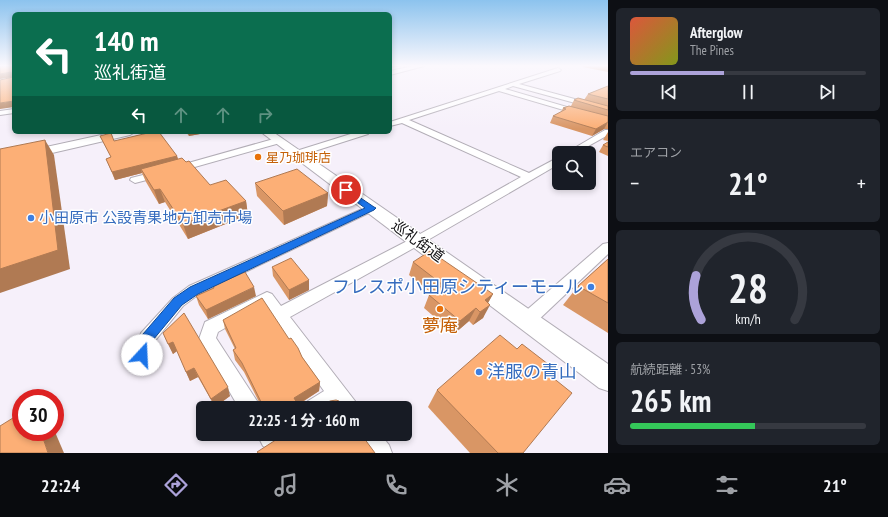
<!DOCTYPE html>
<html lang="ja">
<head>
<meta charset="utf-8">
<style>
	body { margin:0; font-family:"PT Sans Narrow","Noto Sans JP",sans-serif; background:#20242c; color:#f1f3f6; height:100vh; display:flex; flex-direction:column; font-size:15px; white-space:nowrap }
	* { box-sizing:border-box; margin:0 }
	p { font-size:13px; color:#9ea1a6 }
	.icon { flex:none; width:22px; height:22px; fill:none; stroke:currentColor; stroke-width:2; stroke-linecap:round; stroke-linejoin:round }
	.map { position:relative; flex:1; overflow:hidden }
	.side { display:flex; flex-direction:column; gap:8px; padding:8px; background:#0d0f14; width:280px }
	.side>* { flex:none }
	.guide { position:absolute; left:12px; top:12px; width:380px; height:122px; border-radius:6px; box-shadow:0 2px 6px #0003; background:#0b6e4f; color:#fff; overflow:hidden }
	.fabs { position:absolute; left:552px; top:146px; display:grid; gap:8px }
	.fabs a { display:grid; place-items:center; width:44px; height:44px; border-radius:6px; background:#171b24; box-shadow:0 2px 6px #0003; font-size:20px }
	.speed { position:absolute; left:12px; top:389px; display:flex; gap:8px; font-size:20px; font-weight:700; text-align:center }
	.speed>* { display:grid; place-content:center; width:52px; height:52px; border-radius:50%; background:#171b24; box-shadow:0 2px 6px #0003; line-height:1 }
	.speed .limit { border:6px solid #d22; background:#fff; color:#111 }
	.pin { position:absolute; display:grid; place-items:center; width:34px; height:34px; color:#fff; margin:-17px; border:2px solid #fff; border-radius:50%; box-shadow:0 1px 4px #0007 }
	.me { position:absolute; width:44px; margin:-22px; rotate:20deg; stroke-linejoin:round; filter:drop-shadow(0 0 3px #0008) }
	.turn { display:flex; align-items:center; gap:14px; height:84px; padding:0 16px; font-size:18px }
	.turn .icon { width:52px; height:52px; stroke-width:2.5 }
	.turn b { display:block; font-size:28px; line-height:34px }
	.lanes { display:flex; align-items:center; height:38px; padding:0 16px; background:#0003; justify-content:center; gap:20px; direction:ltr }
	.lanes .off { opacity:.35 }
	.big { font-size:30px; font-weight:700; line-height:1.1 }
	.side .tile { flex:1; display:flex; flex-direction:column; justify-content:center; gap:6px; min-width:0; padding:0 14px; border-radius:6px; background:#20242c }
	.side .dial { align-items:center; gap:0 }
	.dial svg { height:104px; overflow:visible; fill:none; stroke:#363941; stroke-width:7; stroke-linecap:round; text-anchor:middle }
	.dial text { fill:#f1f3f6; stroke:none }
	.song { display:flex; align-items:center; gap:12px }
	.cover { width:48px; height:48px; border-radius:6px; background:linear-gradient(135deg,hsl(10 70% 55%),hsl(70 70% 35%)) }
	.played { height:4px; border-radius:2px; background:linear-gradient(90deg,#aca2d9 40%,#363941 40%) }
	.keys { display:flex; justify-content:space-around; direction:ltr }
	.heat { display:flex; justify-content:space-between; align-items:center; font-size:22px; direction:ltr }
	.charge { height:6px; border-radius:3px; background:linear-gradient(90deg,#34c759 53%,#363941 0) }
	.trip { position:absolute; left:196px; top:401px; width:216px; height:40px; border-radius:6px; background:#171b24; box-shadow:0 2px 6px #0003; font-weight:700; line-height:40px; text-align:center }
	.tabs { display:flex; height:64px; justify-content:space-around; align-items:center; background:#090b0e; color:#9ea1a6 }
	.tabs .icon { width:28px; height:28px }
	.tabs .current { color:#aca2d9 }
	.tabs b { font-size:18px; color:#f1f3f6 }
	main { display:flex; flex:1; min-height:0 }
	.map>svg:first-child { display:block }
</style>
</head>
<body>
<main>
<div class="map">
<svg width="608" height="453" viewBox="0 0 608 453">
	<rect width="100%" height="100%" fill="#f6f0fa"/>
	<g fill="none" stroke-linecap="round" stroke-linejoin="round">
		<defs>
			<g id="minor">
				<path d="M558,68L561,70L560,71L519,84L608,108V112L513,86L505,89L608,119V123L499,91L409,120L529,173L559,157V164L421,244L290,317L355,401L358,408H336L335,406L332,408H305L308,401L324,391L264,306L218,332L216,338L257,401L260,408H239L199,339L205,322L267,292L272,294L281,306L413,238L521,177L402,123L390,126V122Z"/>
				<path d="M14,109V113L0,115V111Z"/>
				<path d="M605,130H608V135L576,153H566Z"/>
				<path d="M357,132H369L368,134L299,156H293L292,154L293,152Z"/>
				<path d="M277,138L281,141L280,143L177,172L172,169L174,167Z"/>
				<path d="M159,171L164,174L162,176L135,183L130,180L131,178Z"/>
				<path d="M371,205L375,206L377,208L375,210L199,294L183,306L154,342L148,361L142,363L136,361L133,355L141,333L173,298L189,286Z"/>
				<path d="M608,243V254L533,325L527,327L521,325L519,320L521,315L603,244Z"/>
				<path d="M257,434H288L285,441L270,450L263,446Z"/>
				<path d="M357,434H380L389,445L392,453H368Z"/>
			</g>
			<g id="tertiary">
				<path d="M413,66H424L390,75V71Z"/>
				<path d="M115,132H135L130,135L0,165V157Z"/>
				<path d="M261,132H273L608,364V391L599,388Z"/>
			</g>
		</defs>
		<use href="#minor" stroke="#b2adb6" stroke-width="2"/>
		<use href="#tertiary" stroke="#b2adb6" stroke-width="2"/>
		<use href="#minor" fill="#fff" fill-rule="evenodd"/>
		<use href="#tertiary" fill="#fff" fill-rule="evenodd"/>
	</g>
	<g fill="#d99665">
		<path d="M583,66H608V72L583,67Z"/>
		<path d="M608,86V129H604L592,136L550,123L553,116L561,112L563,108L571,106L574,100H584L588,94Z"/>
		<path d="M186,132H200V134L189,136Z"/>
		<path d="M608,132V141L603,140Z"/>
		<path d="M100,136L114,141L177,156L178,159L210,185L246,201L248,215L188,239L165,202L159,204L146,182L142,173L115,180L106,159L111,157Z"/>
		<path d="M608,142V156L599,152L603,145Z"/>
		<path d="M255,183L328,193L327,206L284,225L257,196Z"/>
		<path d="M608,259V333L563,305L578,286Z"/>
		<path d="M413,262L493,294L488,303L483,318L473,325L469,321L454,334L424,308L429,295L431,293L409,275Z"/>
		<path d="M272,267L309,280V290L289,300L273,276Z"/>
		<path d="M213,286L256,296L208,319L199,305L196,296L214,288Z"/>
		<path d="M223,320L289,339L302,357L320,382L319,391L298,405L300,408H262L244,372L235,360L233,350L235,349L225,329Z"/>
		<path d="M163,333L230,396L215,407L198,377L190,381L177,351L173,354Z"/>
		<path d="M552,377L523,453H470L428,407L437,390Z"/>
	</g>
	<g fill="#b07a53">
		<path d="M390,66H401L390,68Z"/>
		<path d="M11,72L14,77L0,79V74Z"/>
		<path d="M14,101V107L0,109V103Z"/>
		<path d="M608,122L604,129L592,136L596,129Z"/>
		<path d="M188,132H200V134L189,136Z"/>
		<path d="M45,140L54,155L70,269L0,293V269Z"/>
		<path d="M177,156L179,163L141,169L142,173L115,180L112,172Z"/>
		<path d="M160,189L165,202L159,204L154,190Z"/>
		<path d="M328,193L327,206L284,225L283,211Z"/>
		<path d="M246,201L248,215L188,239L183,224Z"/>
		<path d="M309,280V290L289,300V290Z"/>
		<path d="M254,287L256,296L208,319L206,310Z"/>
		<path d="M493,294L485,308V300Z"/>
		<path d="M490,305L483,318L473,325L480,312Z"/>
		<path d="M476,308L469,321L454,334L460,321Z"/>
		<path d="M173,342L177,351L173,354L168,344Z"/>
		<path d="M194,368L198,377L190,381L186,372Z"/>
		<path d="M320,382L319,391L294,407V398Z"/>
		<path d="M228,387L230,396L215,407L211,399Z"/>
		<path d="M41,432H55L64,453H48Z"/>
	</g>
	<g fill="#fcaf76" stroke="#b07a53">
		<path d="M0,66H14V101L0,103V80L13,77L11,72L0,74Z"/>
		<path d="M608,86V99L588,94Z"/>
		<path d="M578,98L608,106V110L574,100Z"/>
		<path d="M569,106L608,116V122L596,129L553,116L566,109L563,108Z"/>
		<path d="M152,132H159L177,156L112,172L106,159L111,157L100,136L111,133L114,141Z"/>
		<path d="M45,140L58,250L0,269V149Z"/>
		<path d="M608,142V147L603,145Z"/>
		<path d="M182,158L186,162L189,161L210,185L226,180L246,201L183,224L160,189L154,190L141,169Z"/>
		<path d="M297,169L328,193L283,211L255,183Z"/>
		<path d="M430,251L493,294L485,300L490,305L480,312L476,308L460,321L429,295L443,285L413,262Z"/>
		<path d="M291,258L309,280L289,290L272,267Z"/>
		<path d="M608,259V303L578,286Z"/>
		<path d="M245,272L254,287L206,310L196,296L214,288L213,286Z"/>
		<path d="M262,298L289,339L291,338L298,348L302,357L320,382L294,398L300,408H264L242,363L233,350L236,348L223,320Z"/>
		<path d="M184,313L228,387L211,399L194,368L186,372L173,342L168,344L163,333Z"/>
		<path d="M500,335L517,349L522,344L557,371L552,377L572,393L523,453H498L437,390Z"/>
		<path d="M336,400L339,401L344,408H319L330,401Z"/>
		<path d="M21,413V432H41L48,453H0V426Z"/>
		<path d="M285,434H361L375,453H258L257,452Z"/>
	</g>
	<linearGradient id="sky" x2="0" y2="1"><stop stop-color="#8cc3ee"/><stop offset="0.51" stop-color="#fbf8fd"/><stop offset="1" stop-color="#fbf8fd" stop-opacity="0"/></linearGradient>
	<rect width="608" height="129" fill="url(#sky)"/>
	<path fill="#1a73e8" stroke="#114b97" d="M346,188L374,207L376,208L374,210L198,294L182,305L153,340L146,359L142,361L137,359L135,355L143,334L174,298L190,287L365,208L343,192V189Z"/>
	<g fill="#e8710a" stroke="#fff" stroke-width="1.5">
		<circle cx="258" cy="157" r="4"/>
		<circle cx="440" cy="309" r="4"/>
	</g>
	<g fill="#3f7fe0" stroke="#fff" stroke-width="1.5">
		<circle cx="31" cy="218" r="4"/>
		<circle cx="591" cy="287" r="4"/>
		<circle cx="479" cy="372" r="4"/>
	</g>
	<g text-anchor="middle" stroke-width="3" stroke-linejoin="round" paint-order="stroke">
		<g font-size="13" fill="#c56008" stroke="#fff" text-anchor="start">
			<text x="266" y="162">星乃珈琲店</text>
		</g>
		<g font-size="15" fill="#366cbe" stroke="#fff" text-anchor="start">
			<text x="39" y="223">小田原市 公設青果地方卸売市場</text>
		</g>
		<g font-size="15" fill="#100f12" stroke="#fff">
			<text transform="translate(418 241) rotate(36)" y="5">巡礼街道</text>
		</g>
		<g font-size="18" fill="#366cbe" stroke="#fff" text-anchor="end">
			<text x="583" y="293">フレスポ小田原シティーモール</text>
			<text x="487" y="378" text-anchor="start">洋服の青山</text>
		</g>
		<g font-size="18" fill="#c56008" stroke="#fff">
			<text x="440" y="332">夢庵</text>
		</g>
	</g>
</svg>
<div class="fabs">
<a><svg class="icon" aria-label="search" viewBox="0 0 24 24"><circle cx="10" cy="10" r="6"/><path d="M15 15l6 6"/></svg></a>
</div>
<div class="speed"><div class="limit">30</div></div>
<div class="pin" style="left:346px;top:190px;background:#d93025"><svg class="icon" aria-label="arrive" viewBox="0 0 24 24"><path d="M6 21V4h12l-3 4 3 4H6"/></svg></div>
<svg class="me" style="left:142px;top:355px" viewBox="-20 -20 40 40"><circle r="19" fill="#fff"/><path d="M0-13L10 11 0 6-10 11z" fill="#1a73e8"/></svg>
<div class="trip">22:25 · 1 分 · 160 m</div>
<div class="guide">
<div class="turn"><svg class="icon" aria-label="left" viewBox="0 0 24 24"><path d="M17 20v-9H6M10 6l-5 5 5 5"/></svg><div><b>140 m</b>巡礼街道</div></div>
<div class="lanes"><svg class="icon" aria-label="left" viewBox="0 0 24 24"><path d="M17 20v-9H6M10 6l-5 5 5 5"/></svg><svg class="icon off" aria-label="ahead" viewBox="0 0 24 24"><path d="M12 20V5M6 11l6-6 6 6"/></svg><svg class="icon off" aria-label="ahead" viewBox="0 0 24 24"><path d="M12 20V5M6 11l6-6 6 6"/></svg><svg class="icon off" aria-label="right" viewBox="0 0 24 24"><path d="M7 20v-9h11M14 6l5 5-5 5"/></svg></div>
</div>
</div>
<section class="side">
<div class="tile">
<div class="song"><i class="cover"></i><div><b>Afterglow</b><p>The Pines</p></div></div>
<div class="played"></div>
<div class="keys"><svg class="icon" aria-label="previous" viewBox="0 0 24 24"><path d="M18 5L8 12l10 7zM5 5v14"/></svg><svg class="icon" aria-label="pause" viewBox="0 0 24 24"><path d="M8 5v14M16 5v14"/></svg><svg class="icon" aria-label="next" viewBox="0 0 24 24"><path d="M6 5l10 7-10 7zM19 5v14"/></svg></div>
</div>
<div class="tile"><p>エアコン</p>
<div class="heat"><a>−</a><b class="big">21°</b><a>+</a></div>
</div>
<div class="tile dial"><svg viewBox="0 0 100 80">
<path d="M14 69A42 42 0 1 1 86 69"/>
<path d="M14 69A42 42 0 0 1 10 35" stroke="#aca2d9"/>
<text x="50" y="56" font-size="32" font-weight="700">28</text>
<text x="50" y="72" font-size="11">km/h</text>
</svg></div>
<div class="tile"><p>航続距離 · 53%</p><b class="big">265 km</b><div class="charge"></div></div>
</section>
</main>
<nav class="tabs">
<b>22:24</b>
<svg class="icon current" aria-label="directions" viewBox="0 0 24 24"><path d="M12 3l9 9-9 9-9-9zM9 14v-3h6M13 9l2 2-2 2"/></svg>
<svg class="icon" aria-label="music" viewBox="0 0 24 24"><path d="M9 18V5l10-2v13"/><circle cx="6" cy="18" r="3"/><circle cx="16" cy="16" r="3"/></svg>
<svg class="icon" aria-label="phone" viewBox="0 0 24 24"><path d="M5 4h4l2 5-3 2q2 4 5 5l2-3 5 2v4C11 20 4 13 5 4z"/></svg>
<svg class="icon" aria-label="climate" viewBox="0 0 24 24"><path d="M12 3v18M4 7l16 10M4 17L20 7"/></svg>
<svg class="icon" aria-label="car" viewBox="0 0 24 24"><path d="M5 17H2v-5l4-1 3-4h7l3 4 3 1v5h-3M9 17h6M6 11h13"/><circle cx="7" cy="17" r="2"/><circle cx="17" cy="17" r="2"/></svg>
<svg class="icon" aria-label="filters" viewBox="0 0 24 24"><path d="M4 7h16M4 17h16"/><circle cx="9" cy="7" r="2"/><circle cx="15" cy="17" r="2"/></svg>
<b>21°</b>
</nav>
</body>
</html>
